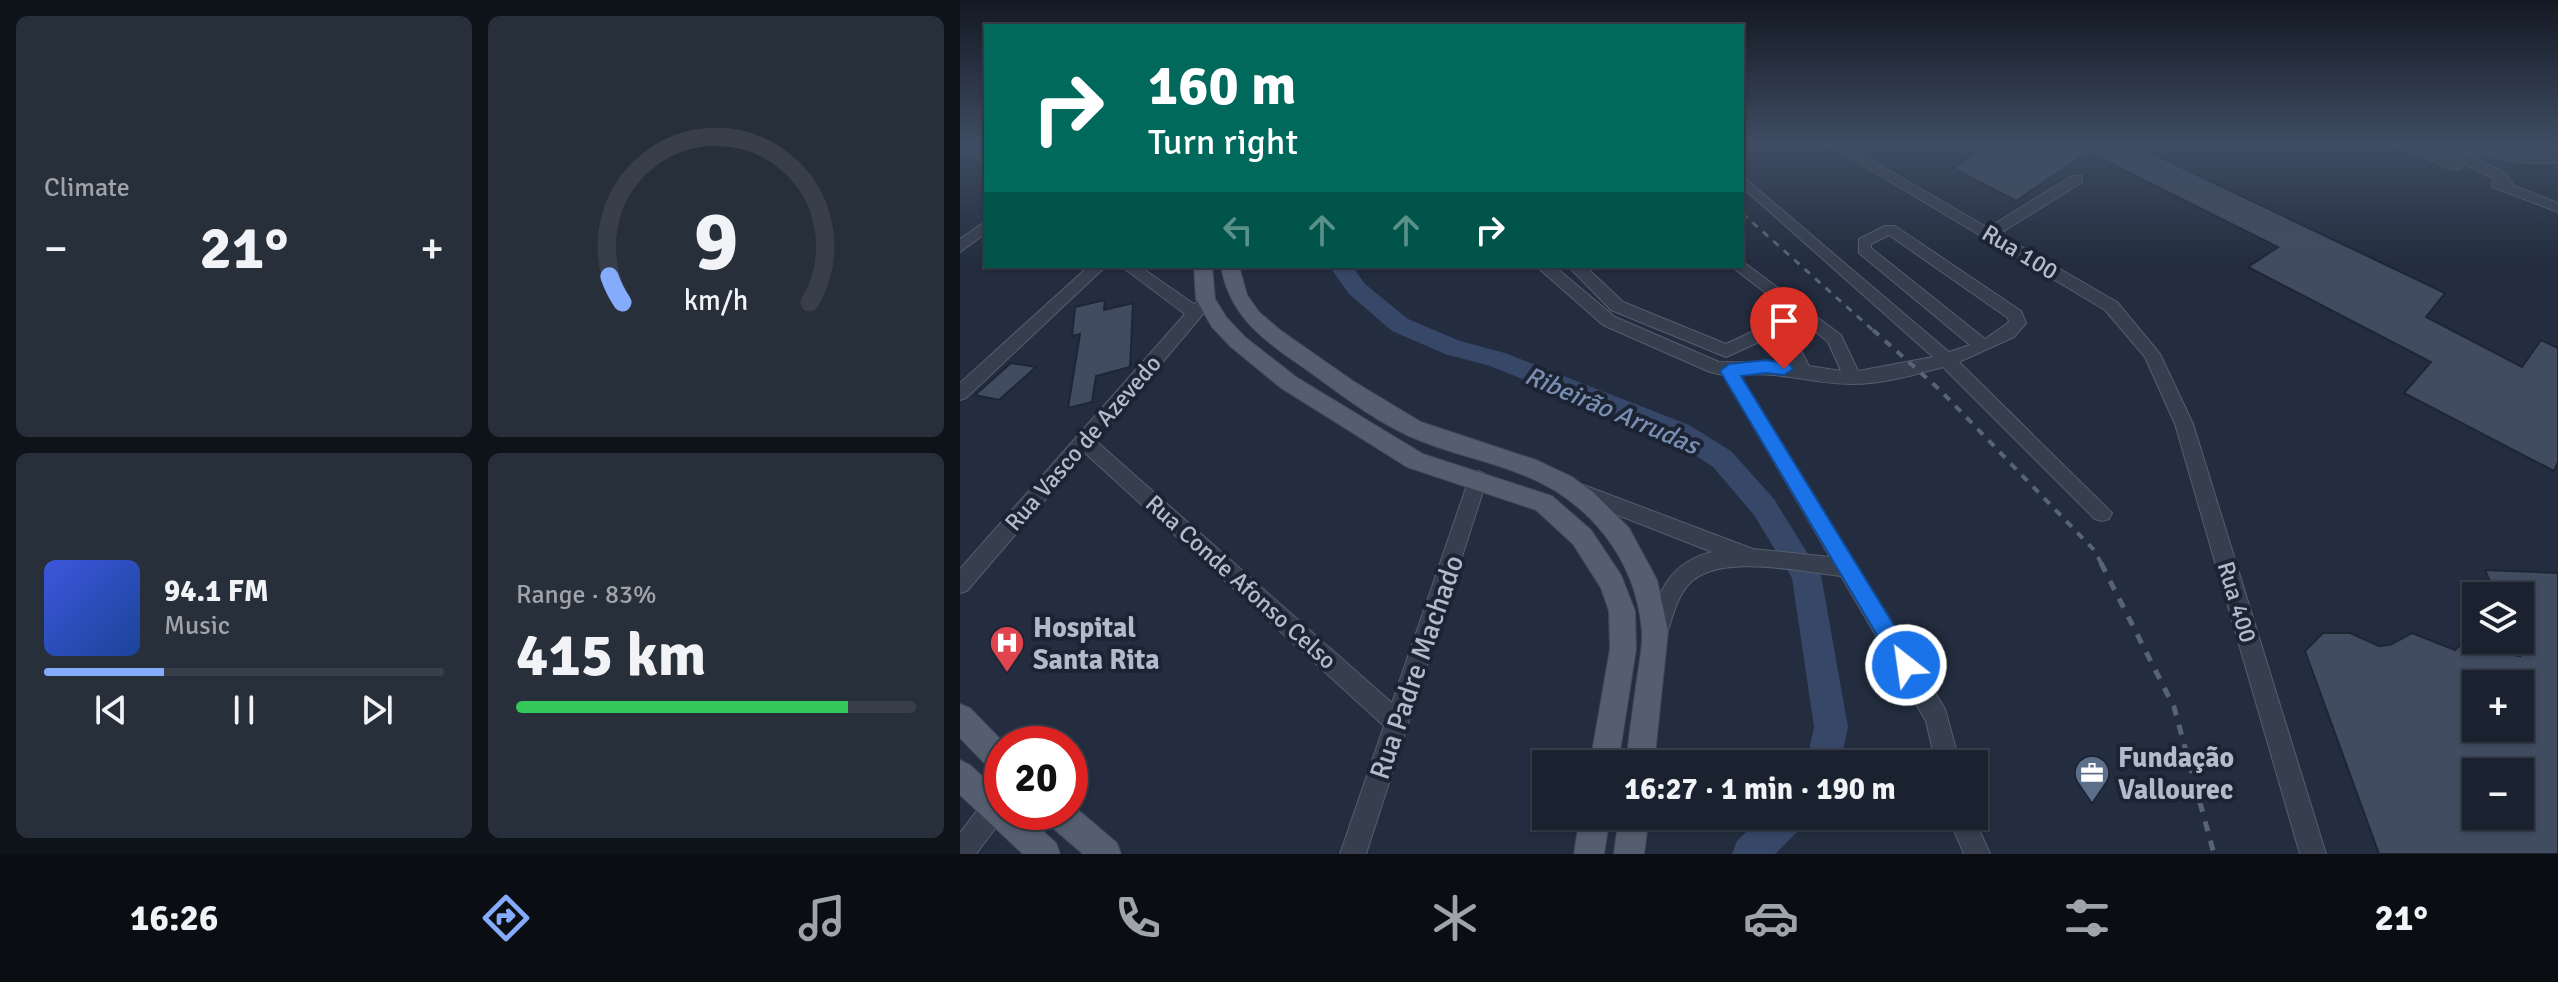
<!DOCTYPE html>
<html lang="en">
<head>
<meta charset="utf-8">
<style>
	body { margin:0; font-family:Signika,sans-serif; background:#272f3b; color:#f1f3f6; height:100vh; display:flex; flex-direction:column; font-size:30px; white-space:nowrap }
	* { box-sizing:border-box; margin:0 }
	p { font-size:26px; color:#9fa4aa }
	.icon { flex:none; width:44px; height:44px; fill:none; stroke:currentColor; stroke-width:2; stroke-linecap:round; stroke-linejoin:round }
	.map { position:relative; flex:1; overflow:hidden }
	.side { display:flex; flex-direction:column; gap:16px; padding:16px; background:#0e131a; width:960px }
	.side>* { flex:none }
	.top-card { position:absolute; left:24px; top:24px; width:760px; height:244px; border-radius:0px; box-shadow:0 2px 6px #0004,0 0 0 2px #383f4b; background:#00695c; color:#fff; overflow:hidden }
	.fabs { position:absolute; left:1502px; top:582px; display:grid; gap:16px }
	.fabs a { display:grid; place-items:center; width:72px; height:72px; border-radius:0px; background:#1a222f; box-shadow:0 2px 6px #0004,0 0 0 2px #383f4b; font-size:40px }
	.speed { position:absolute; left:24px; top:726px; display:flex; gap:16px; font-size:40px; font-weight:700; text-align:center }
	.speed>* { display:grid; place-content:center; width:104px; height:104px; border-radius:50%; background:#1a222f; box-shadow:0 2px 6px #0004,0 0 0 2px #383f4b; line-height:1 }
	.speed .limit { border:12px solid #d22; background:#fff; color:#111 }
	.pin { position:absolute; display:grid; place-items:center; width:68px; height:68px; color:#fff; margin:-82px -34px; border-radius:50% 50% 50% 0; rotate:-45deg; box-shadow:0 0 8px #0007 }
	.pin .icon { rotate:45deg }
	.me { position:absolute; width:88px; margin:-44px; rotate:330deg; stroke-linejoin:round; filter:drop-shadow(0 0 6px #0008) }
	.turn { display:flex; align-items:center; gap:28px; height:168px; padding:0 32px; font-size:36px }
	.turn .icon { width:104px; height:104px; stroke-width:2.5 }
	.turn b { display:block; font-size:56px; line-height:68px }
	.lanes { display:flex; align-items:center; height:76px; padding:0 32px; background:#0003; justify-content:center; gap:40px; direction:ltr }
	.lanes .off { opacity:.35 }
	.big { font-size:60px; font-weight:800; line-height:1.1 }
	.side .card { flex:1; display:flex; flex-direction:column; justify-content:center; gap:12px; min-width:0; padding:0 28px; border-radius:12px; background:#272f3b }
	.side .dial { align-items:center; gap:0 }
	.dial svg { height:208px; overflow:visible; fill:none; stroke:#383f4b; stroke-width:7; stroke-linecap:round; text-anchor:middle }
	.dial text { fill:#f1f3f6; stroke:none }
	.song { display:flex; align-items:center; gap:24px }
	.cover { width:96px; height:96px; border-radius:12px; background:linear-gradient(135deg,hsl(230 70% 55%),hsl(220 70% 35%)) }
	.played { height:8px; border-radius:4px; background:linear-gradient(90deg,#85abfd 30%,#383f4b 30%) }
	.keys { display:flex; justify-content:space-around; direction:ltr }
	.heat { display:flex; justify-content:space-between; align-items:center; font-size:44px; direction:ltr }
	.charge { height:12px; border-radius:6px; background:linear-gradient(90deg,#34c759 83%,#383f4b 0) }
	.side .tiles { flex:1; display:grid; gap:16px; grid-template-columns:repeat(2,1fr) }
	.trip { position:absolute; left:572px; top:750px; width:456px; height:80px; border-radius:0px; background:#1a222f; box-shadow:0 2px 6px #0004,0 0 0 2px #383f4b; font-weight:800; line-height:80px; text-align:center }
	.dock { display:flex; height:128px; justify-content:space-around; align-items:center; background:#0a0e13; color:#9fa4aa }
	.dock .icon { width:56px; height:56px }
	.dock .active { color:#85abfd }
	.dock b { font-size:36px; color:#f1f3f6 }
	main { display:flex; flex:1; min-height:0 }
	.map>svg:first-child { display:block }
</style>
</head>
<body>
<main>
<section class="side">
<div class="tiles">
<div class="card"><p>Climate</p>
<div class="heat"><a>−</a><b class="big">21°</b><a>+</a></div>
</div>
<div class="card dial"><svg viewBox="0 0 100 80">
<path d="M14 69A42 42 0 1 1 86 69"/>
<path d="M14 69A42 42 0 0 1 9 59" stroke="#85abfd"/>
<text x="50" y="56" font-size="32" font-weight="700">9</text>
<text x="50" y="72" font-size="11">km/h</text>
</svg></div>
<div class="card">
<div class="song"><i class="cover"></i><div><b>94.1 FM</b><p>Music</p></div></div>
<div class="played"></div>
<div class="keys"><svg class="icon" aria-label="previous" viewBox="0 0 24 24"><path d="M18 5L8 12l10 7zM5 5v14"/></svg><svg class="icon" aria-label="pause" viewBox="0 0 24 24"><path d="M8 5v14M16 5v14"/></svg><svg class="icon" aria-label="next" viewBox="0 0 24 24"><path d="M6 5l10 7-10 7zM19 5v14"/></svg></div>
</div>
<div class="card"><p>Range · 83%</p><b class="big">415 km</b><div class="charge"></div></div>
</div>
</section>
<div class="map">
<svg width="1598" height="854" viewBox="0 0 1598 854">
	<rect width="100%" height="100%" fill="#232d3f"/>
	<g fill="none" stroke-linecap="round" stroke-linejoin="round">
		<g fill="#364767" fill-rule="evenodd">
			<path d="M369,266H392L405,284L448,319L500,341L545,353L729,425L771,451L814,499L861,575L888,727L880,764H846L854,727L832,578L794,515L753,467L711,439L530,366L485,354L432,331L389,294Z"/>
			<path d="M802,816H845L840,829L815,854H772L777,841Z"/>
		</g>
	</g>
	<g fill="#424c61" stroke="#1e2636" stroke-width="2" fill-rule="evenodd">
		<path d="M1033,143H1170L1485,293L1466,317L1562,367L1581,340L1598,348V462L1594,471L1444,393L1471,362L1288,267L1318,247L1128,152L1056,201L993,168Z"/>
		<path d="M145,300L144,310L173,303L170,367L136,376L132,402L108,408L120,334L112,336L115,307Z"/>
		<path d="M51,363L76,367L39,400L15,395Z"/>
		<path d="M1525,570L1598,573V854H1419L1345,651L1363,633H1390L1419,646L1430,645L1452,633L1495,650L1502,643L1560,656L1554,640H1560V596H1536ZM1516,684H1560V728H1516ZM1516,772H1560V816H1516Z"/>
	</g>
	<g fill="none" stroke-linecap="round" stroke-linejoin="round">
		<defs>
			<g id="minor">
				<path d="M0,143H11L26,154V164L0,147Z"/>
				<path d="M866,143H882L1028,228L1112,176H1122V182L1039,234L1157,302L1200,354L1233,424L1366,854H1340L1215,424L1185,357L1145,310Z"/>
				<path d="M1431,143H1449L1502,166L1500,169H1490Z"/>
				<path d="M1476,143H1501L1563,155H1598V163H1563L1497,150L1545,173L1554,186L1598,203V212L1533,187L1531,184L1535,179L1478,151Z"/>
				<path d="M782,176L989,352L1010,345L899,253V239L925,226H935L1061,311L1066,323L1054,337L999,362L1152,513L1149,519L1142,521L1135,519L983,367C954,375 922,384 892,384C853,384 821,371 780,375L985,709L1000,764H976L966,721L881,576C842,572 758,552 729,584C715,599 712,622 704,641L696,644L688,641L685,634C699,594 707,563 752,552L614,498L611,492L614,486L621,484L793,549L870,557L763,375L750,372L643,325L576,266H594L655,317L759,362L830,363L824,351L810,337L766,357L651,310L608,266H625L663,302L766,344L832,313L776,270L773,266H782V261L881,335L898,371L973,357L782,187ZM929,235L1048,318L1049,322L1025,339L911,248V244ZM843,321L868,342L881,371L849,366L837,343L824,330Z"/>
				<path d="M26,221V233L0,252V239Z"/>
				<path d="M129,266H146L6,398L0,400V383Z"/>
				<path d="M161,266H179L234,304L246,296L254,301L136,441L432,703L509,479L511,474L518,471L525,474L527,479L406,854H380L424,726L125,453L7,591L0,593V569L225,314Z"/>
				<path d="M34,797L42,800V812H45L43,818L16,854H0V833L25,800Z"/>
				<path d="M988,816H1013L1030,854H1004Z"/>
			</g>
			<g id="major">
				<path d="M234,266H252L255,299L266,317L285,337L336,377L463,454L592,496L631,530L661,575L675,611L676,649L658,764H630L650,649L649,611L641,588L613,544L576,510L447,467L321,388L271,347L252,327L236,299Z"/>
				<path d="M261,266H279L287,295L299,312L320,330L393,381L461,422L576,460L612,477L633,492L669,528L697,580L708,631L694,764H666C669,736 673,708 677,679C679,664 683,647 682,631C676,557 627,498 558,473C522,459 484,452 449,436C408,417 373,388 337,363C299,337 269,313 261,266Z"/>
				<path d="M0,704L10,708L45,744H42V775L32,771L0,738Z"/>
				<path d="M0,760L10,765L42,794V812H62L96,843L100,854H63L0,795Z"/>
				<path d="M110,803L157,843L161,854H123L87,823L83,812H110Z"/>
				<path d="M620,816H650L644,854H614Z"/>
				<path d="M659,816H689L684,854H654Z"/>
			</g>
		</defs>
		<use href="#minor" stroke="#555d6d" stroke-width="2"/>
		<use href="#major" stroke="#404858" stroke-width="2"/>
		<use href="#minor" fill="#373f4f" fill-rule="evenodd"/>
		<use href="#major" fill="#555e6f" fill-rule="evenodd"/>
		<path stroke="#596376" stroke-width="3" stroke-dasharray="7 7" stroke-linecap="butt" d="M782,213L915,332"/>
		<path stroke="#596376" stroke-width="4" stroke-dasharray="8 8" stroke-linecap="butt" d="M913,330L980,390L1135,551L1142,565"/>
		<path stroke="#596376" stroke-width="5" stroke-dasharray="10 10" stroke-linecap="butt" d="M1141,563L1214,707L1254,854"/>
	</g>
	<linearGradient id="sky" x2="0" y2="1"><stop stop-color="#131923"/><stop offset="0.55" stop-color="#3f4c63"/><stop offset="1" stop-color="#3f4c63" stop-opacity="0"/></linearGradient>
	<rect width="1598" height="262" fill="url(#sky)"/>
	<path fill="#1a73e8" stroke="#114b97" stroke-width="2" d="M806,360L830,364L833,369L824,375L806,373L781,376L954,658L958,665L954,672L946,676L939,672L760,371L769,364Z"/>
	<defs>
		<symbol id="hospital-pin" viewBox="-11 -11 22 30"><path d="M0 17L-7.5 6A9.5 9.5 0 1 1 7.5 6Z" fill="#e0444e" stroke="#1c2434"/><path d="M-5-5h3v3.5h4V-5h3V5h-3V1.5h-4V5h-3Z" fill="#fff"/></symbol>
		<symbol id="office-pin" viewBox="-11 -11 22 30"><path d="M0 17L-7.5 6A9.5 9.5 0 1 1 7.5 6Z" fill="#5c6f8a" stroke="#1c2434"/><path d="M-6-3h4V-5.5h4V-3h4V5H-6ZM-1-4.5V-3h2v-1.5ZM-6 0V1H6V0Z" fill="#fff"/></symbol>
	</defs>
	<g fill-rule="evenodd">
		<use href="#hospital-pin" x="27" y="623" width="40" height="54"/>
		<use href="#office-pin" x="1112" y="753" width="40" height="54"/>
	</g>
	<g text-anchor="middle" stroke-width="8" stroke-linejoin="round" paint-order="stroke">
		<g font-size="24" fill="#b3baca" stroke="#1c2434">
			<text transform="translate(1060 252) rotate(31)" y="8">Rua 100</text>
			<text transform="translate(123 443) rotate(-49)" y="8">Rua Vasco de Azevedo</text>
			<text transform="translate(281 582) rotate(42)" y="8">Rua Conde Afonso Celso</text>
			<text transform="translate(1277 602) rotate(73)" y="8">Rua 400</text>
		</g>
		<g font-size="26" font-style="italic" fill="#7a8eb2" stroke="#1c2434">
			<text transform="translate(652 410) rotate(23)" y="9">Ribeirão Arrudas</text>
		</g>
		<g font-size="28" font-weight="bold" fill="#b3baca" stroke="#1c2434" text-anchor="start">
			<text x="73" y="637">Hospital<tspan x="73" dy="32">Santa Rita</tspan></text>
			<text x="1158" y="767">Fundação<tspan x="1158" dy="32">Vallourec</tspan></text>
		</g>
		<g font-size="28" fill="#b3baca" stroke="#1c2434">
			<text transform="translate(456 667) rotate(-71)" y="10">Rua Padre Machado</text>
		</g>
	</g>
</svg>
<div class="fabs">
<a><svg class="icon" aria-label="layers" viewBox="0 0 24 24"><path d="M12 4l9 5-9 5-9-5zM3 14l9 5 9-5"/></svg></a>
<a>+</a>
<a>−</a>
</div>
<div class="speed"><div class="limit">20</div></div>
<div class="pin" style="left:824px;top:369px;background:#d93025"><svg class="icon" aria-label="arrive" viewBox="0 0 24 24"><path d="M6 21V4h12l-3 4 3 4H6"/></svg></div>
<svg class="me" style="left:946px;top:665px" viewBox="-20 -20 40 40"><circle r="17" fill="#1a73e8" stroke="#fff" stroke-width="3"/><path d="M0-11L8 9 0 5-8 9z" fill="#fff"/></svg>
<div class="trip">16:27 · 1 min · 190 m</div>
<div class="top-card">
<div class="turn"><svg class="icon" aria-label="right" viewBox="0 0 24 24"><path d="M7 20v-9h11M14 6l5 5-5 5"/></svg><div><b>160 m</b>Turn right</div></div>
<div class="lanes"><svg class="icon off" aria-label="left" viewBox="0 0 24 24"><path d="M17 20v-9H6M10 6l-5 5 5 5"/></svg><svg class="icon off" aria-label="ahead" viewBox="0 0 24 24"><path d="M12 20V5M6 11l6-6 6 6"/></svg><svg class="icon off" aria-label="ahead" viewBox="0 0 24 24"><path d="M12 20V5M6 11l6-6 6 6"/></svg><svg class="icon" aria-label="right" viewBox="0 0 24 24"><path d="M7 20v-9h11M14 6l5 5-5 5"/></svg></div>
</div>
</div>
</main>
<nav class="dock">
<b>16:26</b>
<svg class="icon active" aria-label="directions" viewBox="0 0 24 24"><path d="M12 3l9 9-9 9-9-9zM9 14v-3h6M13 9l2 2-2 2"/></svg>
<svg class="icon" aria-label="music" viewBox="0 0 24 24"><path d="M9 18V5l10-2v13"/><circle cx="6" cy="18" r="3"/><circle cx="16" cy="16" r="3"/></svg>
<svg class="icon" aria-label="phone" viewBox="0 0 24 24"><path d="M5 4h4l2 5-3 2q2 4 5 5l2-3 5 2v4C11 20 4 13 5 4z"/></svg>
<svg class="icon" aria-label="climate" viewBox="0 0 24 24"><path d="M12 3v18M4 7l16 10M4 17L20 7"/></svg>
<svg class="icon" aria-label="car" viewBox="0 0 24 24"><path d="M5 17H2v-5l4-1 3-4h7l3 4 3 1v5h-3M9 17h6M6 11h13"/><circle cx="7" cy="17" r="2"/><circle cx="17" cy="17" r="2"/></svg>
<svg class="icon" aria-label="filters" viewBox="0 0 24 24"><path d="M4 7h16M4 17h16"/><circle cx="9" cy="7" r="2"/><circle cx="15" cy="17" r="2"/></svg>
<b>21°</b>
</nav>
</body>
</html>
